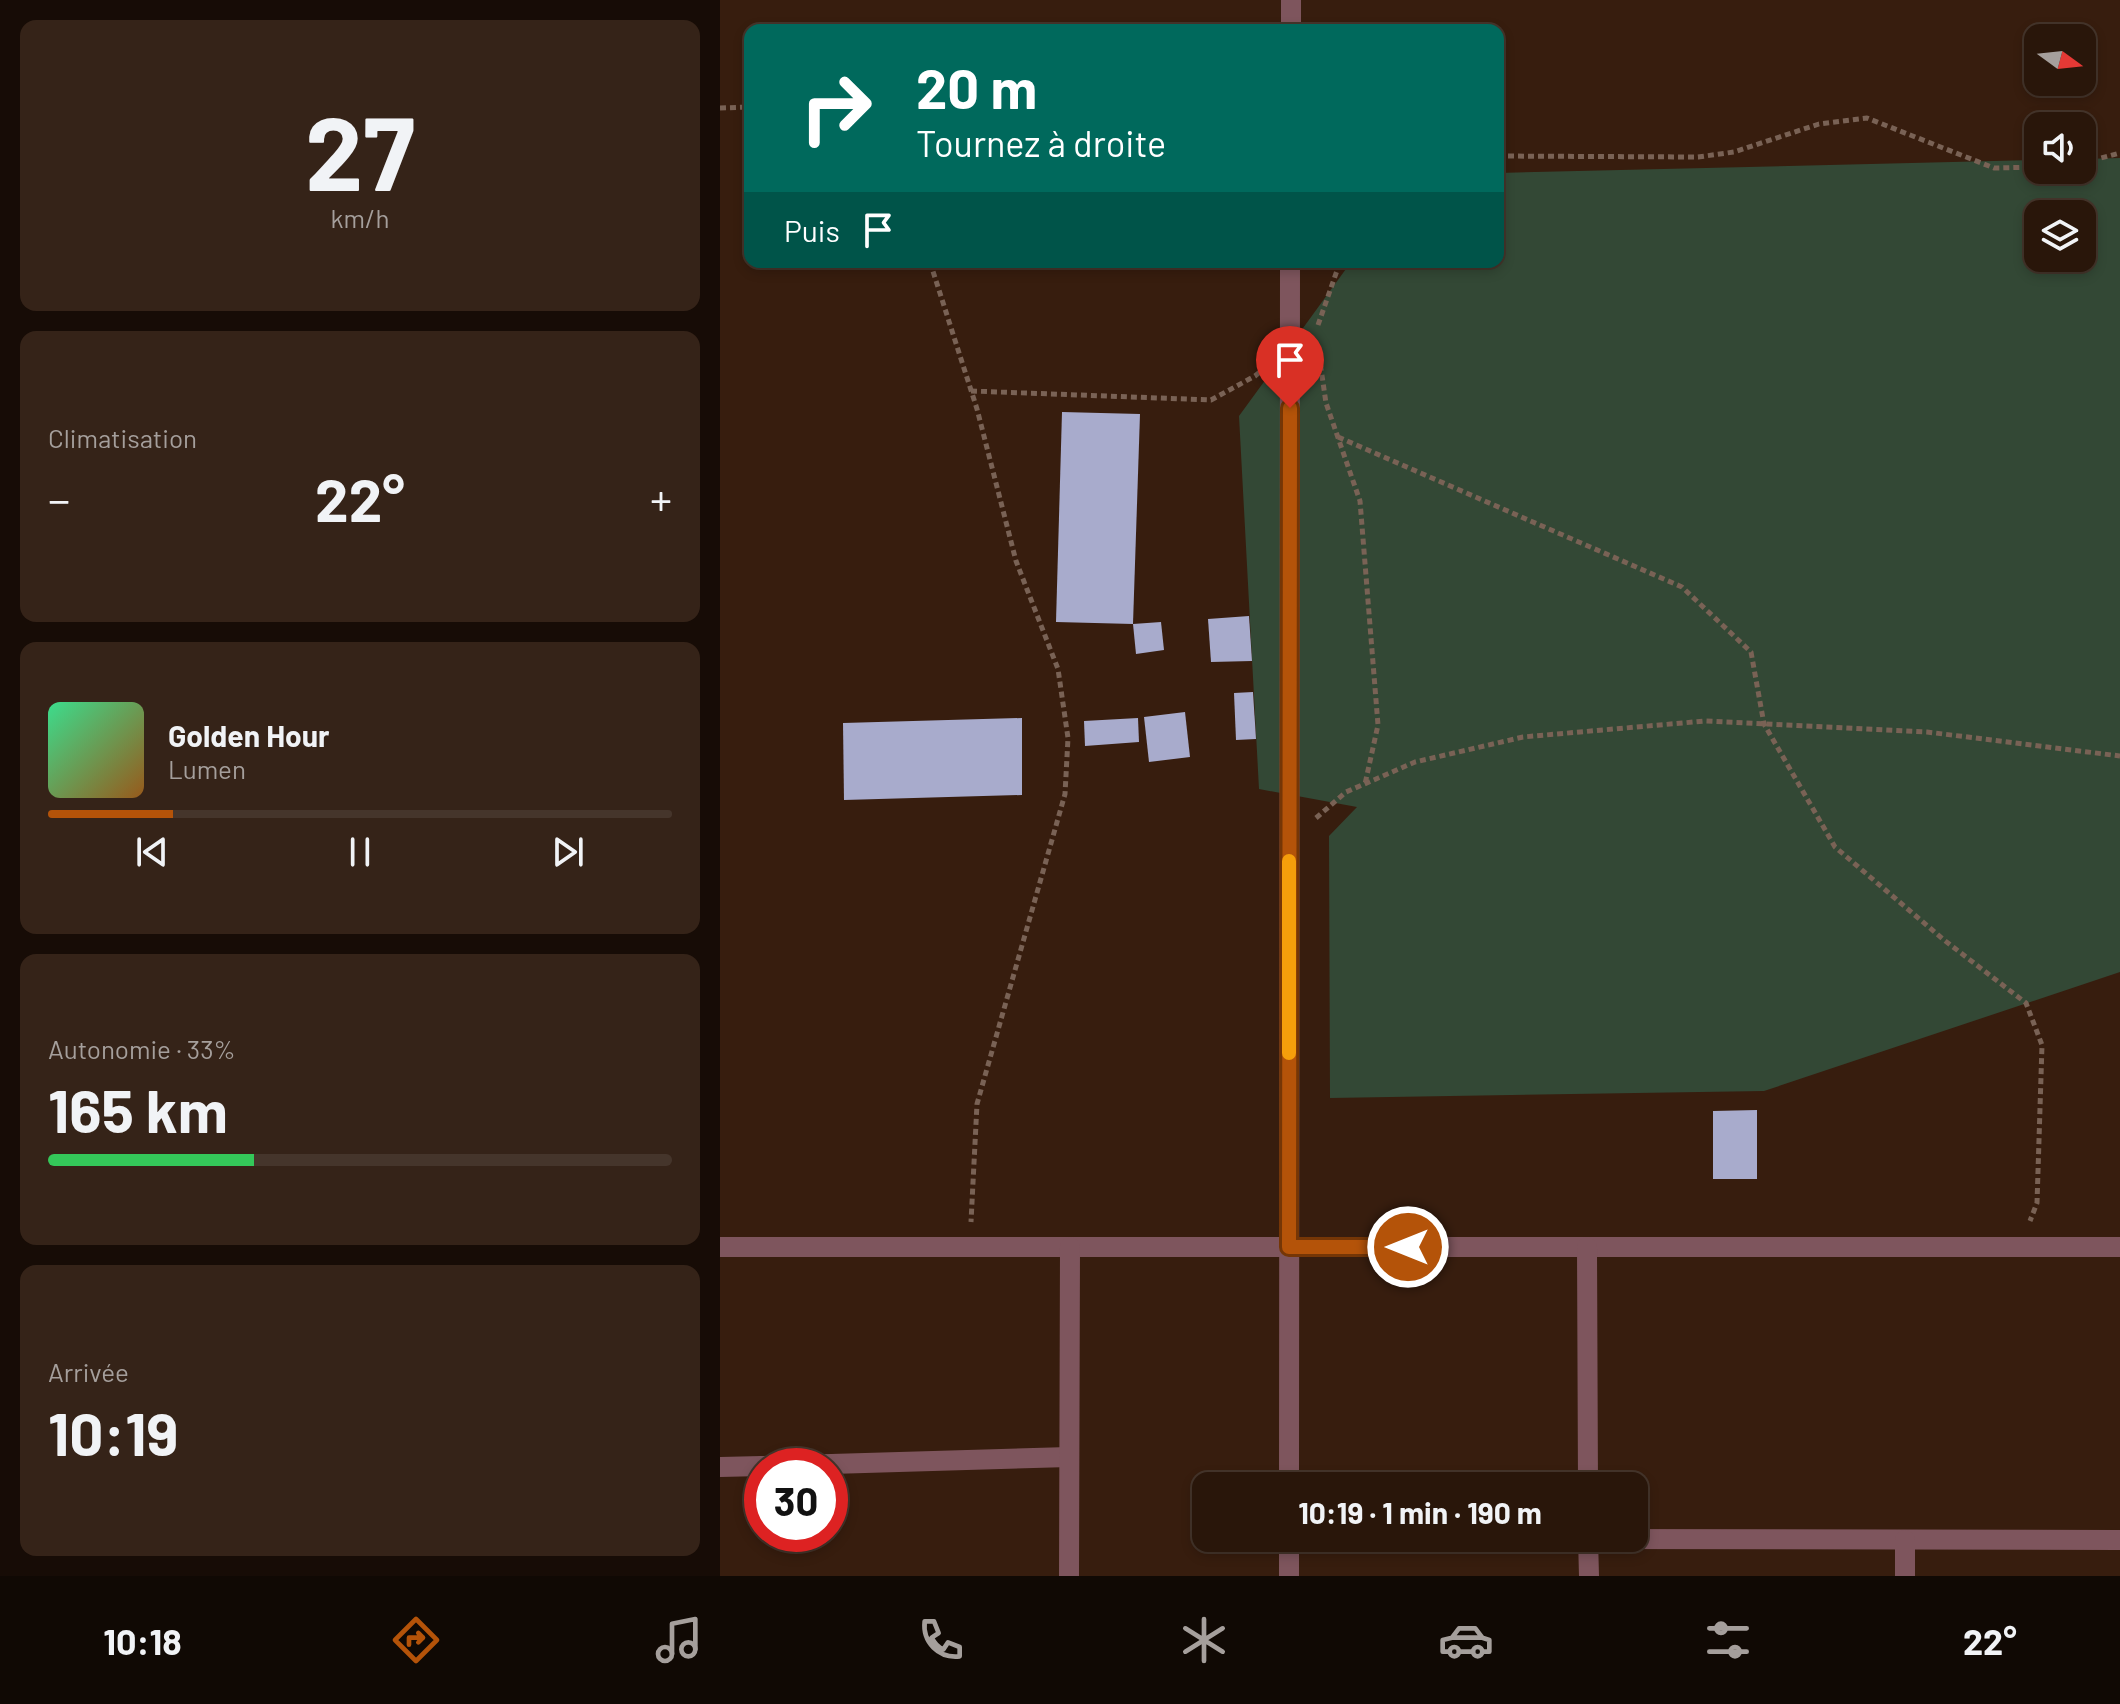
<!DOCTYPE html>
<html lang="fr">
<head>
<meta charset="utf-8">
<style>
	body { margin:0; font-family:Barlow,sans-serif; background:#352318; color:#f1f3f6; height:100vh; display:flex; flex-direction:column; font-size:30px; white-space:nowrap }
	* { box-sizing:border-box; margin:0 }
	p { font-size:26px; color:#a59f9c }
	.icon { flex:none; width:44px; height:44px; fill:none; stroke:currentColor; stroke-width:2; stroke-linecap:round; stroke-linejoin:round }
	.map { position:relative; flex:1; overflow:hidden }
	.drawer { display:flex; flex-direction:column; gap:20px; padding:20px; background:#170c06; width:720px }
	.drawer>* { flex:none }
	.banner { position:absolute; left:24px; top:24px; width:760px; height:244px; border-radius:16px; box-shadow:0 4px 12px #0003,0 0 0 2px #45352b; background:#00695c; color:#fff; overflow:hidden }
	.needle { width:52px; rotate:105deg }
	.tools { position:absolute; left:1304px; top:24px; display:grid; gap:16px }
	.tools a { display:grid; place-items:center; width:72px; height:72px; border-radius:16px; background:#29160a; box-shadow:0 4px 12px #0003,0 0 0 2px #45352b; font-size:40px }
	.speed { position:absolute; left:24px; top:1448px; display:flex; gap:16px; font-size:40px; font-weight:700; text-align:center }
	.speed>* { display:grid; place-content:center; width:104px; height:104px; border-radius:50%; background:#29160a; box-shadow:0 4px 12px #0003,0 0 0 2px #45352b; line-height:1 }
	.speed .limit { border:12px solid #d22; background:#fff; color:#111 }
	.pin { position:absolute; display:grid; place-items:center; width:68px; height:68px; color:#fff; margin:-82px -34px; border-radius:50% 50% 50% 0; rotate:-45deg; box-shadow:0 0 8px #0007 }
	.pin .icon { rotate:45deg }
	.me { position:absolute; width:88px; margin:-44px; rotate:270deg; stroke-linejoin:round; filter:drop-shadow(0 0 6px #0008) }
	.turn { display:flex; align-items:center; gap:28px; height:168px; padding:0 40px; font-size:36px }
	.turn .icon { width:104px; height:104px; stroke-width:2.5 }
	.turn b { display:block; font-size:56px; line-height:68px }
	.then { display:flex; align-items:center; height:76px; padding:0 40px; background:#0003; gap:16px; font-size:30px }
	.big { font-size:60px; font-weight:700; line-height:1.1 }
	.drawer .tile { flex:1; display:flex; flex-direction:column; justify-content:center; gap:12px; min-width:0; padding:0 28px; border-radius:16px; background:#352318 }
	.drawer .dial { align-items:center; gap:0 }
	.dial b { font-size:104px; line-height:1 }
	.song { display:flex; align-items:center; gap:24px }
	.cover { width:96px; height:96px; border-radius:12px; background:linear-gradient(135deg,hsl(150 70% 55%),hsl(30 70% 35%)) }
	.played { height:8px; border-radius:4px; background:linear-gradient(90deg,#b45309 20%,#45352b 20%) }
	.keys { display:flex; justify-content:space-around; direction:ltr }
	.heat { display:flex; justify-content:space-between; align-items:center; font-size:44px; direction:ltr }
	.charge { height:12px; border-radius:6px; background:linear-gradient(90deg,#34c759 33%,#45352b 0) }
	.trip { position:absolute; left:472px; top:1472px; width:456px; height:80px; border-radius:16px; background:#29160a; box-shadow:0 4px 12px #0003,0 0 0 2px #45352b; font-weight:700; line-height:80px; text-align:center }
	.tab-bar { display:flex; height:128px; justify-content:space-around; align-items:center; background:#100904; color:#a59f9c }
	.tab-bar .icon { width:56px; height:56px }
	.tab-bar .current { color:#b45309 }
	.tab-bar b { font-size:36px; color:#f1f3f6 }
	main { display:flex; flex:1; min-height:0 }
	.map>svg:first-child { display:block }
</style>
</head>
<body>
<main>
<section class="drawer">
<div class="tile dial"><b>27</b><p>km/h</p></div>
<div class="tile"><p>Climatisation</p>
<div class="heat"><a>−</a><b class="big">22°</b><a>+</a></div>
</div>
<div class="tile">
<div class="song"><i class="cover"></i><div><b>Golden Hour</b><p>Lumen</p></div></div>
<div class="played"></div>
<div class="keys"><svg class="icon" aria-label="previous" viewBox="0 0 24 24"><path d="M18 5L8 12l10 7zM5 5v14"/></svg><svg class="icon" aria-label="pause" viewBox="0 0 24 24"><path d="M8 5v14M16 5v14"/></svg><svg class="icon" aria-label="next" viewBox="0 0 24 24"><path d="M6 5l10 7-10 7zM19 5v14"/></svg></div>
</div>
<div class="tile"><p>Autonomie · 33%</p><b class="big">165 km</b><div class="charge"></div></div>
<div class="tile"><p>Arrivée</p><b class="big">10:19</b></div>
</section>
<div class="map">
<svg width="1400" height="1576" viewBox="0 0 1400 1576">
	<rect width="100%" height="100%" fill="#371d0e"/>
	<path fill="#334835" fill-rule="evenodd" d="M1400,158V972L1044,1091L610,1098L609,836L637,807L539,789L519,416L631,262H778V173L1318,160V170H1362V159ZM1318,214H1362V258H1318Z"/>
	<g fill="#a8abcc">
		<path d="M342,412L420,414L413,624L336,622Z"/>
		<path d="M529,616L532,661L491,662L488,619Z"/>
		<path d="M441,622L444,650L416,654L413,624Z"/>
		<path d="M533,692L536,739L516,740L514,693Z"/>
		<path d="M465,712L470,757L429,762L424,717Z"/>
		<path d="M302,718V795L124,800L123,723Z"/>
		<path d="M418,718L419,742L365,746L364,721Z"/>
		<path d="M1037,1110V1179H993V1111Z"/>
	</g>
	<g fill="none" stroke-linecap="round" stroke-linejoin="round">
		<g stroke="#796255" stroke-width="5" stroke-dasharray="6 4" stroke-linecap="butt">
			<path d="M0,108L30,107"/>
			<path d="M778,156L978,157L1014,152L1099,124L1147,118L1274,168L1318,167"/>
			<path d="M1362,163L1400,153"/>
			<path d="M210,262L257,409L296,561L338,669L348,738L345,794L257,1104L251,1222"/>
			<path d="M598,325L620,262"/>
			<path d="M599,355L606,403L640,501L658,725L645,784"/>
			<path d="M251,391L491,400L535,376L542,370"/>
			<path d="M618,437L962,587L1031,652L1044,724L1115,847L1224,940L1306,1003L1322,1045L1317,1203L1310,1221"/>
			<path d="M596,818L626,792L695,762L803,737L985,721L1207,732L1400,756"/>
		</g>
		<g stroke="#7e555d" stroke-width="20">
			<path d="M571,30V0"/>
			<path d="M0,1247H1400"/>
			<path d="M867,1247L868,1486"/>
			<path d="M43,1466L349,1457"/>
			<path d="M0,1467L42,1466"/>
			<path d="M569,1486L570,262"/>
			<path d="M569,1538V1576"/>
			<path d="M868,1538L869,1576"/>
			<path d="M868,1539L1400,1540"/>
			<path d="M1185,1540V1576"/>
			<path d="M349,1576L350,1247"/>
		</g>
	</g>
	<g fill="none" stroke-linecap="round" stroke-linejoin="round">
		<defs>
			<path id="route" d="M570,408L569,1247H688"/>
		</defs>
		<use href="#route" stroke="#753606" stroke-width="20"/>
		<use href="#route" stroke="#b45309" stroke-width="14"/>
		<path stroke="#f59e0b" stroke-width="14" d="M569,1053V861"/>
	</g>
</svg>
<div class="tools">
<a><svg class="needle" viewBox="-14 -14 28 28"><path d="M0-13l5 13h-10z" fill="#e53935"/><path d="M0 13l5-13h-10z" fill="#a59f9c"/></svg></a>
<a><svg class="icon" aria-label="sound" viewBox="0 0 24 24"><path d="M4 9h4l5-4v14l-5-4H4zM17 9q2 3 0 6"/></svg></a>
<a><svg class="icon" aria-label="layers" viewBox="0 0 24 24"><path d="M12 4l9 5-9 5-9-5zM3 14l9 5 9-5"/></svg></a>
</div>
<div class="speed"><div class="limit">30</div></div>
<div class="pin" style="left:570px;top:408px;background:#d93025"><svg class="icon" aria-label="arrive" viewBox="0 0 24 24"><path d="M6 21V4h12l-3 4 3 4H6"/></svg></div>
<svg class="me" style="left:688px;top:1247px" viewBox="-20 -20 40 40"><circle r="17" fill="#b45309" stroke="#fff" stroke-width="3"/><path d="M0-11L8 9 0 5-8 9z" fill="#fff"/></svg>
<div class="trip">10:19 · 1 min · 190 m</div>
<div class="banner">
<div class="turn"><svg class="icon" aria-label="right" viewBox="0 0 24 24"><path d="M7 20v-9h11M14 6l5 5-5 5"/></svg><div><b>20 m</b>Tournez à droite</div></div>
<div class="then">Puis<svg class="icon" aria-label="arrive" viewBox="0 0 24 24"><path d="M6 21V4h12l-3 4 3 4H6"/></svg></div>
</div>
</div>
</main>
<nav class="tab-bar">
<b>10:18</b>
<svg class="icon current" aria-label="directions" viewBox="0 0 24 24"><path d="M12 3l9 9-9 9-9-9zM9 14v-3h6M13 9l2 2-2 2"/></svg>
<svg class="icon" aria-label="music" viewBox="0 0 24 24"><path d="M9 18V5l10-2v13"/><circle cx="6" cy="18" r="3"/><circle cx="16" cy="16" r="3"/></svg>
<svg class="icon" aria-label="phone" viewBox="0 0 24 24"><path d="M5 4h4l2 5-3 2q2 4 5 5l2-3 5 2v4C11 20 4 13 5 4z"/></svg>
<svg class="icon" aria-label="climate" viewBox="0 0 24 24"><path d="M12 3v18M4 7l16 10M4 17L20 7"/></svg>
<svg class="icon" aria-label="car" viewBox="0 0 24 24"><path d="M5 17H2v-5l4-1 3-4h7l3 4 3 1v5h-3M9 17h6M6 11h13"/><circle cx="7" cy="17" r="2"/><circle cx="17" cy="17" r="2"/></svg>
<svg class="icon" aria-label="filters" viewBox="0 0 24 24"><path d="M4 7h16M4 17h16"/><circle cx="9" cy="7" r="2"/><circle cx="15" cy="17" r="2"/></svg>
<b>22°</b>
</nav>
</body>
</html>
